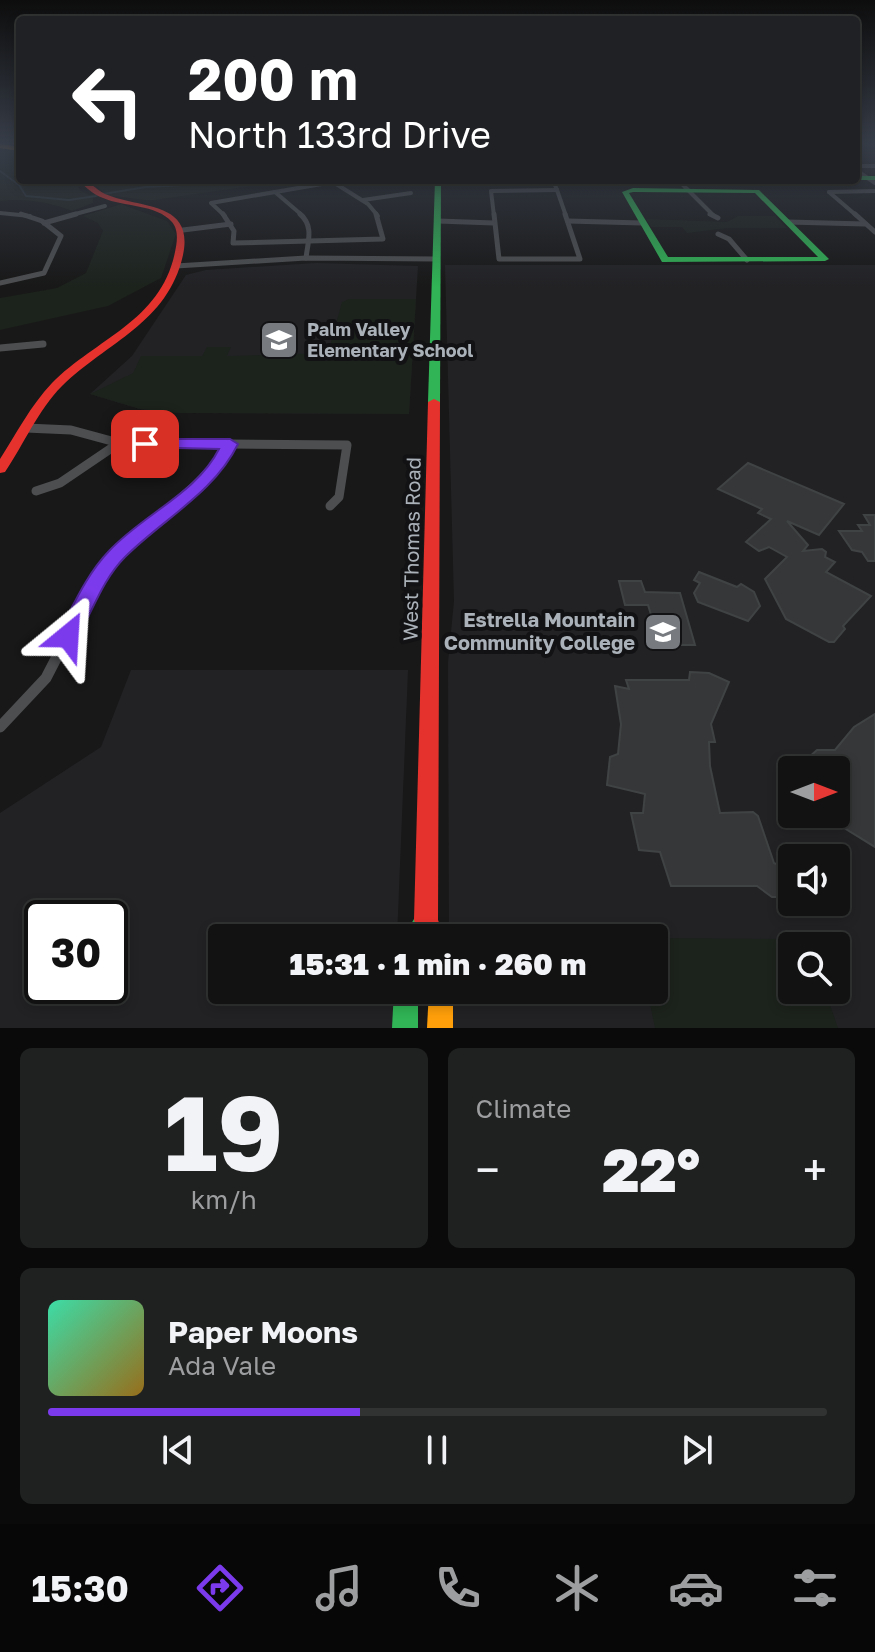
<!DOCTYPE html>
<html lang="en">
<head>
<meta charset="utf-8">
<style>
	body { margin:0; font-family:"Golos Text",sans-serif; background:#1f2020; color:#f1f3f6; height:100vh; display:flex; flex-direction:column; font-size:30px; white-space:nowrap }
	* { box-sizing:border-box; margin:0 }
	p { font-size:26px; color:#9c9e9f }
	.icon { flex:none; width:44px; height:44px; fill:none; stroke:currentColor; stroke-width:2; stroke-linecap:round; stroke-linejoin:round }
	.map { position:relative; height:1028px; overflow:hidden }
	.details { display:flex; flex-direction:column; gap:20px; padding:20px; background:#0a0a0a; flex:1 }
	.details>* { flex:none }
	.hud { position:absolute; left:16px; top:16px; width:844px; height:168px; border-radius:8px; box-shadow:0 4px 12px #0003,0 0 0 2px #313232; background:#202124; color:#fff; overflow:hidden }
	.needle { width:52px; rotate:90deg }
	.fabs { position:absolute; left:778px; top:756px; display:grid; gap:16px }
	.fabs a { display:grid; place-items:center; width:72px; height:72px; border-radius:8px; background:#121212; box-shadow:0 4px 12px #0003,0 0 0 2px #313232; font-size:40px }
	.speed { position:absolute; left:24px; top:900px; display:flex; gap:16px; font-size:40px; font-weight:700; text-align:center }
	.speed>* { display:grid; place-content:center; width:104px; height:104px; border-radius:50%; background:#121212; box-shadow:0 4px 12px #0003,0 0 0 2px #313232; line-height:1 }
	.speed .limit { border:4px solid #111; border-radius:12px; background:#fff; color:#111 }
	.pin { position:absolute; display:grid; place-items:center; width:68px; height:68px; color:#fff; margin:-34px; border-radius:16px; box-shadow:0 4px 12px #0006 }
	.me { position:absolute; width:88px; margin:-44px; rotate:27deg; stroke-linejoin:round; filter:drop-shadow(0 0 6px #0008) }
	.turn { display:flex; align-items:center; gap:28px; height:168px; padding:0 40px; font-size:36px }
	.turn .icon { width:104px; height:104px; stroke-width:2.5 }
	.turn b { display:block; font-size:56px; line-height:68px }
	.big { font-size:60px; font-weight:800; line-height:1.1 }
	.details .tile { flex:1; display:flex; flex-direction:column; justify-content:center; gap:12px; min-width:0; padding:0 28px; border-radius:12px; background:#1f2020 }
	.details .dial { align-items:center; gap:0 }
	.dial b { font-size:104px; line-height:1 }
	.song { display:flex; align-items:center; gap:24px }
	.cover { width:96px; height:96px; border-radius:12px; background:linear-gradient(135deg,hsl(160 70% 55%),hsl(40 70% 35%)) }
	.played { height:8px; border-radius:4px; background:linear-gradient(90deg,#7c3aed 40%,#313232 40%) }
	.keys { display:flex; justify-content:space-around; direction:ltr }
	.heat { display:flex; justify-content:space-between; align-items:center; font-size:44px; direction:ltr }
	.details .tiles { flex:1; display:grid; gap:20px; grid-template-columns:1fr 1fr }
	.tile:last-child { grid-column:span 2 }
	.trip { position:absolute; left:208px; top:924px; width:460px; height:80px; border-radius:8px; background:#121212; box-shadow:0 4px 12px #0003,0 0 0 2px #313232; font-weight:800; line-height:80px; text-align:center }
	.tab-bar { display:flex; height:128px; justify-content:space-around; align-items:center; background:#070707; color:#9c9e9f }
	.tab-bar .icon { width:56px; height:56px }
	.tab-bar .selected { color:#7c3aed }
	.tab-bar b { font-size:36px; color:#f1f3f6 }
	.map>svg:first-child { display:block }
</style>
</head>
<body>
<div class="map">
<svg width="875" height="1028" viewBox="0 0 875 1028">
	<rect width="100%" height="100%" fill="#181818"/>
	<g fill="#222225" fill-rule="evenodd">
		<path d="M316,263L418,266L409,414L180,413L140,409L90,394L132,356L186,275L206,270Z"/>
		<path d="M445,265H875V1028H450V990H654V938H449L448,663L454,601ZM792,770H836V814H792ZM792,858H836V902H792ZM792,946H836V990H792Z"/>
		<path d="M131,670H408L397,938H222V990H395L393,1028H0V813L101,747ZM42,918H110V986H42Z"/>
	</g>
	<g fill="#1c221c">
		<path d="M0,149L20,152V180H73L81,191L89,195L103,192L96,186L109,180H292L155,200C133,201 114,192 93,198V203L72,211C49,202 25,198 0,201Z"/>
		<path d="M121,204L167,221L176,234L161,278L108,306L0,330V298L57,288L86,273L103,231L98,223L83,216Z"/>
		<path d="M738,216H775L787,228H727L687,233L682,227H651L646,219L727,222Z"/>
		<path d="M349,299H416L409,414L180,413L140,409L90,394L133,373L141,356H202L207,347H231L227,356L328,353L342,302Z"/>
		<path d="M654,938L797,939L807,946H792V990H825L838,1028H655L647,990H654Z"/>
	</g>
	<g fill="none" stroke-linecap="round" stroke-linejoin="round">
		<g stroke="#2c3539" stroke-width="2">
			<path d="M0,171L19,185L26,196L69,200L96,196"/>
			<path d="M103,194L146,187L274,180"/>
		</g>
	</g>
	<g fill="#363738" stroke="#404344" stroke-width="2">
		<path d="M748,463L844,504L819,535L787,521L808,545L803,551L822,549L826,552L825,557L835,562L826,572L871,596L843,626L845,629L834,642H829L786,619L765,579L787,557L769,547L759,551L746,542L771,519L758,513L762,509L718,489Z"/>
		<path d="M864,515H875V561H868L862,552L852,550L839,531H862L858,525H870Z"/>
		<path d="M699,572L737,587L741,584L754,592L760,606L748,621L698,602L694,593L700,583L694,580Z"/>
		<path d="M619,581H641L645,592L680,593L695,645H673L668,631H656L648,605H625Z"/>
		<path d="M690,672L709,673L729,682L711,724L715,742H709L710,766L720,813L753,812L758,816L774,863L785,869L792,880V891L787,897H772L757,886H671L660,852L639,850L631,813H643L645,794L607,785L610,757L618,754L621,724L615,686L629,689L626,680H689Z"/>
		<path d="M875,714V847L844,828L808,815L836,814V770H813L808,758L817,750H835L854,727Z"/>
	</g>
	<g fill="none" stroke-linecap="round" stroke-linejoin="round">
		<g stroke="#4c4e50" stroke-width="4">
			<path d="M856,166H875"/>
			<path d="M856,170L875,183"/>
			<path d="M553,180L557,190"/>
			<path d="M678,180L714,216"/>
			<path d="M333,182L368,204L378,216"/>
			<path d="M557,190L566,216"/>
			<path d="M275,192L303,216"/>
			<path d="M829,192L857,216"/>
			<path d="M829,192L875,191"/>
			<path d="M363,200L411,193"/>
			<path d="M0,213L30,216"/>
			<path d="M68,216L105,206"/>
			<path d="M225,216L211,203L345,180"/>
			<path d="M494,216L491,191L557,190"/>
		</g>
		<g stroke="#4c4e50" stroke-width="5">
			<path d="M223,214L234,231L233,243L383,239L376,214"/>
			<path d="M300,214C314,226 308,241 306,258"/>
			<path d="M494,214L499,259H580L565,214"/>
			<path d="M710,214L718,218"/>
			<path d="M855,214L875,232"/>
			<path d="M438,221L494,223"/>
			<path d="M568,221L642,223"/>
			<path d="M788,222L865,224"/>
			<path d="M44,223L76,214"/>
			<path d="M183,230L231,224"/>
			<path d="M718,234L729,239L747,260"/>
			<path d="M176,266L306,258L437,259"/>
			<path d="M0,283L44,273L61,236L42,221L21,214"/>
		</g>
		<path stroke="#4c4e50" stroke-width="7" d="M0,348L43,344"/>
		<g stroke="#4c4e50" stroke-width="9">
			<path d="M26,428L71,430L119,443L347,445L339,497L330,506"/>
			<path d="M36,491L60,483L119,443"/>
			<path d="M96,581C131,526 195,500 230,444"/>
		</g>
		<path stroke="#4c4e50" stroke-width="11" d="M0,727L46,678L97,579"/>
		<g fill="#30b455" fill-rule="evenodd">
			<rect x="856" y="176" width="19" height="4"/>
			<path d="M435,180H441L440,402L434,405L428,402Z"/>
			<path d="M633,188L759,190L829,259L825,261L662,262L622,192ZM633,192L755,193L818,257H668L629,193Z"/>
			<path d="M426,908L434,912L438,920L428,938H403L418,912Z"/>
			<path d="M394,990H418V1028H392Z"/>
		</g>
		<g fill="#ff9f0a" fill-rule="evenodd">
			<path d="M0,144L20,147V151L0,148Z"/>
			<path d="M429,990H453V1028H427Z"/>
		</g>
		<g fill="#e5322d" fill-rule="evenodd">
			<path d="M79,180C89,180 95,189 105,194C112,197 120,199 128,201C160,208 192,212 183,255C168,323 107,342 62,386C38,410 24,444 5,472L0,473V459C16,434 31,405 52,383C97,338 161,321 175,252C177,243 179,230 172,222C156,204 124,207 103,198C93,194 86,188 79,180Z"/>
			<path d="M434,399L440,402L438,920L445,938H421L414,920L428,402Z"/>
		</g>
	</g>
	<linearGradient id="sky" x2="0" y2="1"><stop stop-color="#0d0d0d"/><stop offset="0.5" stop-color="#373d48"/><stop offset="1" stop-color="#373d48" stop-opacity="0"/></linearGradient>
	<rect width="875" height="287" fill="url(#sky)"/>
	<path fill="#7c3aed" stroke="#51269a" stroke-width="2" d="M145,439H230L238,444C214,493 163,519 125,557C102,580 92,613 75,642H60L57,636C73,606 86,575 109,551C142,515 197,493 219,449L139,447V440Z"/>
	<defs>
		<symbol id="school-square" viewBox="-11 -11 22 22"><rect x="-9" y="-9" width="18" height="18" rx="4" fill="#777b80" stroke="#121214"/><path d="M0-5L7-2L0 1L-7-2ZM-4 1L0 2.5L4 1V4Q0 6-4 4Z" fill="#fff"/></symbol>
		<symbol id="university-square" viewBox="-11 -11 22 22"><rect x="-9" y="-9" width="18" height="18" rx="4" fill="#777b80" stroke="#121214"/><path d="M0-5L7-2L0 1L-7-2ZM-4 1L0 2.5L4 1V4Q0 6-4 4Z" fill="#fff"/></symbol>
	</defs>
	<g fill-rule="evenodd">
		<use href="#school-square" x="257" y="318" width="44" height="44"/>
		<use href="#university-square" x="641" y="610" width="44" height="44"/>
	</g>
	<g text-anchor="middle" stroke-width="8" stroke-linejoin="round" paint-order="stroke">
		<g font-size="18" font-weight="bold" fill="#aab1b8" stroke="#121214" text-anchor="start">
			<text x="307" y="336">Palm Valley<tspan x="307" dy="21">Elementary School</tspan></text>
		</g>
		<g font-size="20" fill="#aab1b8" stroke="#121214">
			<text transform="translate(412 549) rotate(-89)" y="7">West Thomas Road</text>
		</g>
		<g font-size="20" font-weight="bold" fill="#aab1b8" stroke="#121214" text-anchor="end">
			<text x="635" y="627">Estrella Mountain<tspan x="635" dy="23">Community College</tspan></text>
		</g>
	</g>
</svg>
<div class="fabs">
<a><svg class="needle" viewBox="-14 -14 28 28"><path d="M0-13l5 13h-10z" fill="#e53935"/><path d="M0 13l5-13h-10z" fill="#9c9e9f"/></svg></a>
<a><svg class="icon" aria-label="sound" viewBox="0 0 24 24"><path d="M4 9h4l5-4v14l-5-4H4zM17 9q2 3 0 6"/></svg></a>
<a><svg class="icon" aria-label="search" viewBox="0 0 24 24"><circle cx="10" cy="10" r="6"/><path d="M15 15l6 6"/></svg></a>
</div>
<div class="speed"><div class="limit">30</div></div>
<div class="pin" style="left:145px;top:444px;background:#d93025"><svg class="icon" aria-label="arrive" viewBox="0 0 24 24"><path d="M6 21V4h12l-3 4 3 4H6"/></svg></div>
<svg class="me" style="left:68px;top:636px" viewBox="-20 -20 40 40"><path d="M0-17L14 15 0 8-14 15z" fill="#7c3aed" stroke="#fff" stroke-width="4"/></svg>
<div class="trip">15:31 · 1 min · 260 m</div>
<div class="hud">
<div class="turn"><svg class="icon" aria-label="left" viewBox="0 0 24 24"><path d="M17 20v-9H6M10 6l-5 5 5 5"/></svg><div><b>200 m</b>North 133rd Drive</div></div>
</div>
</div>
<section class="details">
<div class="tiles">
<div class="tile dial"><b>19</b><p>km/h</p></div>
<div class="tile"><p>Climate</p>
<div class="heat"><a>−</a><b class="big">22°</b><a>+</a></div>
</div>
<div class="tile">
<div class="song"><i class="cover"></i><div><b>Paper Moons</b><p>Ada Vale</p></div></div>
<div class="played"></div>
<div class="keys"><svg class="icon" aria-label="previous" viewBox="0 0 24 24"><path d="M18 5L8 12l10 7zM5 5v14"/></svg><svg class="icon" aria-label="pause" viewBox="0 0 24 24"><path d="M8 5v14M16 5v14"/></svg><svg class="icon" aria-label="next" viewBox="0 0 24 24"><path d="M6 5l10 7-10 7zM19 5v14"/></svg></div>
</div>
</div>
</section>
<nav class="tab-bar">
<b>15:30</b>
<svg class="icon selected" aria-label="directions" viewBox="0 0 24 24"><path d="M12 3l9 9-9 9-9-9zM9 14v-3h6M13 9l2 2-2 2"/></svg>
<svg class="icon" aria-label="music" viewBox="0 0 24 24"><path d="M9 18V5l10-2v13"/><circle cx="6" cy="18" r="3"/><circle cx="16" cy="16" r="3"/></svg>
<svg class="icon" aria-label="phone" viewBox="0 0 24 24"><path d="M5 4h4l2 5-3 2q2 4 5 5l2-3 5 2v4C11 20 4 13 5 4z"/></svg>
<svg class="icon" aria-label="climate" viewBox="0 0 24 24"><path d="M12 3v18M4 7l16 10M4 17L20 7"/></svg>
<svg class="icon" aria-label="car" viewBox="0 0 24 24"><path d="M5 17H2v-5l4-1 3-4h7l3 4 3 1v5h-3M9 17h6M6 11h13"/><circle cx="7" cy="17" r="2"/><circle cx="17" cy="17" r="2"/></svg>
<svg class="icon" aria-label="filters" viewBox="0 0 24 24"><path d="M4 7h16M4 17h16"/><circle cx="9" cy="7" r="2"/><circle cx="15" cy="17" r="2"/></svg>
</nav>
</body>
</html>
